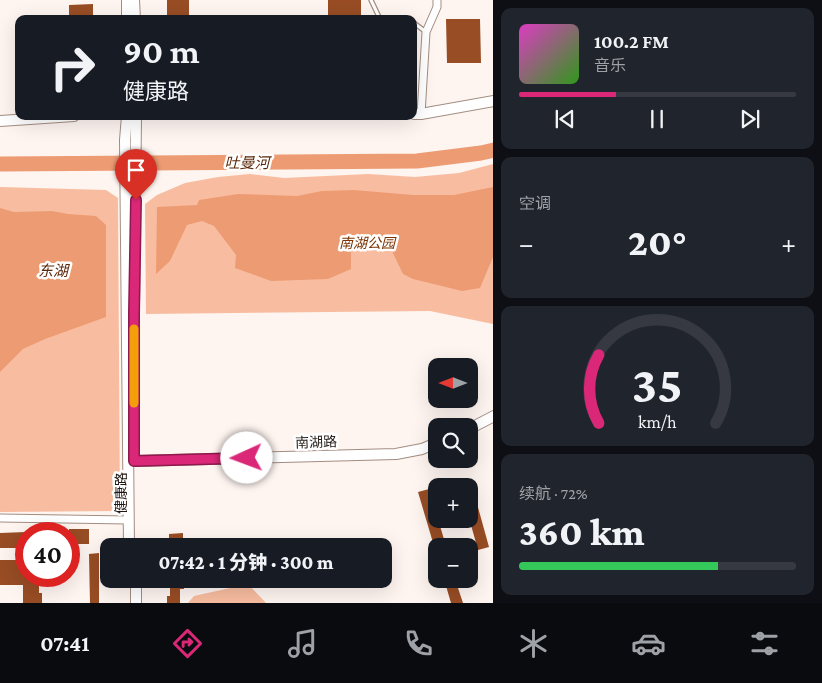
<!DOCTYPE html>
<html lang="zh">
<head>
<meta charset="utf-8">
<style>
	body { margin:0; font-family:"Crimson Pro","Noto Sans SC",serif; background:#20242c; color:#f1f3f6; height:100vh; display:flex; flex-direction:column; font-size:19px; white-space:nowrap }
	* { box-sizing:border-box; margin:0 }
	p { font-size:16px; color:#9ea1a6 }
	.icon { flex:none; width:28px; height:28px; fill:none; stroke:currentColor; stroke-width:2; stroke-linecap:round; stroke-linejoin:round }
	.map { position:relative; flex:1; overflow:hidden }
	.drawer { display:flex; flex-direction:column; gap:8px; padding:8px; background:#0d0f14; width:329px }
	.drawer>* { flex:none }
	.guide { position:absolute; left:15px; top:15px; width:402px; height:105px; border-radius:10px; box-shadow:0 5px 20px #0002; background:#171b24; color:#f1f3f6; overflow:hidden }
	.needle { width:32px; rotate:270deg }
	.controls { position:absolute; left:428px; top:358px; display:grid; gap:10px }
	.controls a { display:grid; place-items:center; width:50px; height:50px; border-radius:10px; background:#171b24; box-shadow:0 5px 20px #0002; font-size:25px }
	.speed { position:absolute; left:15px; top:522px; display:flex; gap:10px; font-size:25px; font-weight:700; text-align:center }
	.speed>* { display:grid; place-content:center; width:65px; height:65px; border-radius:50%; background:#171b24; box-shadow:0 5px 20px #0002; line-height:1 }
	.speed .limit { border:8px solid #d22; background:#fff; color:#111 }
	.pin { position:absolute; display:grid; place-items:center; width:42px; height:42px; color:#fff; margin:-51px -21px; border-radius:50% 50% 50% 0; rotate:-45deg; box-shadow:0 0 5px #0007 }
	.pin .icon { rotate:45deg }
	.me { position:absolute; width:55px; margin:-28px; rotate:268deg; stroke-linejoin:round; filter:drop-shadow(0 0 4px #0008) }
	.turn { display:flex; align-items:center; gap:18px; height:105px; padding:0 25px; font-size:22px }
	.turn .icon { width:65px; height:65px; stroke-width:2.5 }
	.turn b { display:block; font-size:35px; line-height:42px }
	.big { font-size:38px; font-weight:800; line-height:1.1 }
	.drawer .card { flex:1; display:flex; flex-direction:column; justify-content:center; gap:8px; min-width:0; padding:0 18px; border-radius:10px; background:#20242c }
	.drawer .dial { align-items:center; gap:0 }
	.dial svg { height:130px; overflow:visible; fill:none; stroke:#363941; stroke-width:7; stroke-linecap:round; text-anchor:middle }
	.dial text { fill:#f1f3f6; stroke:none }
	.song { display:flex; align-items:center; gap:15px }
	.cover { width:60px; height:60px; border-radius:8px; background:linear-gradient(135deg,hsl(310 70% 55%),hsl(110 70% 35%)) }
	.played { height:5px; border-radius:2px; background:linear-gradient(90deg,#db2777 35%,#363941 35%) }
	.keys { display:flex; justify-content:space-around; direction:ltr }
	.heat { display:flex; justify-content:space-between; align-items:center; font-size:28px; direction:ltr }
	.charge { height:8px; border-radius:4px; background:linear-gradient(90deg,#34c759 72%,#363941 0) }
	.trip { position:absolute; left:100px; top:538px; width:292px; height:50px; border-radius:10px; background:#171b24; box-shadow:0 5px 20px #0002; font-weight:800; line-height:50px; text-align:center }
	.dock { display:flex; height:80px; justify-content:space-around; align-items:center; background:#090b0e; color:#9ea1a6 }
	.dock .icon { width:35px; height:35px }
	.dock .on { color:#db2777 }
	.dock b { font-size:22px; color:#f1f3f6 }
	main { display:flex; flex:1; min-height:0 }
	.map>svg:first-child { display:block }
</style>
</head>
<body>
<main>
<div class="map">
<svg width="494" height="603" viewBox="0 0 494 603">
	<rect width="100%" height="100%" fill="#fef4f0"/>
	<g fill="#f8bda0">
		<path d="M493,164V324L430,311L146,314L145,204L157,195L185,183L218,177L250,174L284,178L368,174L415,177L459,173Z"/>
		<path d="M0,187L106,190L118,198L120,511L0,512Z"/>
		<path d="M248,584L266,603H188L194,596Z"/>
	</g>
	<g fill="#ed9b72">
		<path d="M493,187V257L480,288L462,291L413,279L403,274L391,249L383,243L376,239H364L354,244L351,252V269L328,279L271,281L235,268L236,255L214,226L202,221L187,225L170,261L156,274L157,207L197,205L199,200L238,194L297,196L322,191L354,190L413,195H454Z"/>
		<path d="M0,208L14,212L52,211L68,214L96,216L106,225V317L45,339L23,349L0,372Z"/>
	</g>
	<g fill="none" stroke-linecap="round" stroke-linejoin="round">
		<path stroke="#ed9b72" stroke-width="15" d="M0,164L417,161L481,153L494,150"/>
	</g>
	<g fill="#984d24">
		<rect x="167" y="0" width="22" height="19"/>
		<rect x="328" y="0" width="33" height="19"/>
		<path d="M93,4V19H69V5Z"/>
		<path d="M446,19H480L481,63H447Z"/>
		<path d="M469,482H471L489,547L478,550L469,518Z"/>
		<path d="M429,489L436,519H438L446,546H434L418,492Z"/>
		<rect x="69" y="529" width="20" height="15"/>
		<path d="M26,532V548H0V533Z"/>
		<path d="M183,533V546H169V534Z"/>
		<path d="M99,553V603H90L89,554Z"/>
		<path d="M0,560H26V576H39V593H42V603H23V585H0Z"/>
		<path d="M170,579H184V589H180V603H167V596H170Z"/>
		<path d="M444,579H455L463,603H451Z"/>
	</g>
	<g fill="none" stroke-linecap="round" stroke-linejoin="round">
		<defs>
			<g id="lane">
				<path d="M371,0L380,19"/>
				<path d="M414,23L426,32"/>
			</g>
			<g id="street">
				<path d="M421,114L426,32L437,7V0"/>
				<path d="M0,518L128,520"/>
			</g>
			<g id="secondary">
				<path d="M127,0V19"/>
				<path d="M134,0L135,19"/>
				<path d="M414,114H421L494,101"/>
				<path d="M127,116L125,140L129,546"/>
				<path d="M0,121L74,116"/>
				<path d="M134,308L136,116"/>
				<path d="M469,429L494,416"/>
				<path d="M134,461L396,454L422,449L436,443"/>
				<path d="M136,579V603"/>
			</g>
		</defs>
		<use href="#lane" stroke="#a38d82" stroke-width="5.5"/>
		<use href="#street" stroke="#a38d82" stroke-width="9"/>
		<use href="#secondary" stroke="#a38d82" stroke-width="12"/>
		<use href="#lane" stroke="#fff" stroke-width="3"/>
		<use href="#street" stroke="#fff" stroke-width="7"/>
		<use href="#secondary" stroke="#fff" stroke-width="10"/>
	</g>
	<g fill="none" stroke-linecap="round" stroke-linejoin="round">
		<defs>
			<path id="route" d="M136,200L134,313V461L247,458"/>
		</defs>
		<use href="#route" stroke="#8e194d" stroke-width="12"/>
		<use href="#route" stroke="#db2777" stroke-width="9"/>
		<path stroke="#f59e0b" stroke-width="9" d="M134,329V403"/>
	</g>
	<g text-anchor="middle" stroke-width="5" stroke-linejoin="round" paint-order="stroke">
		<g font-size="14" font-style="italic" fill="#7c3300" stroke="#fff">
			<text x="367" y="248">南湖公园</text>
		</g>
		<g font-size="14" fill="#201814" stroke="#fff">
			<text transform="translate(316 442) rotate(-2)" y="5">南湖路</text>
			<text transform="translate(121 493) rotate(-90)" y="5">健康路</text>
		</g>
		<g font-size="15" font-style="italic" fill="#5c280a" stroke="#fff">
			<text x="247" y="168">吐曼河</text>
			<text x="53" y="276">东湖</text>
		</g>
	</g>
</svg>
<div class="controls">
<a><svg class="needle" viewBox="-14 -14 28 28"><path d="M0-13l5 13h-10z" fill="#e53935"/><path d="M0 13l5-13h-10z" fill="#9ea1a6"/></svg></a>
<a><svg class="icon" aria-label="search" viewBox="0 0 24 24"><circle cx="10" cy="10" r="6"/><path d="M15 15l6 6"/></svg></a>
<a>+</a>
<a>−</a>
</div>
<div class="speed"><div class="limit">40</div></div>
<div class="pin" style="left:136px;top:200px;background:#d93025"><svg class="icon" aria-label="arrive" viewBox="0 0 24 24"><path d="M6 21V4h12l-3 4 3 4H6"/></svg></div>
<svg class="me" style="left:247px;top:458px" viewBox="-20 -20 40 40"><circle r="19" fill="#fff"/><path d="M0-13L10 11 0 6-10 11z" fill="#db2777"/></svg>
<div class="trip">07:42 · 1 分钟 · 300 m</div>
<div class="guide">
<div class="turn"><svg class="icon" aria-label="right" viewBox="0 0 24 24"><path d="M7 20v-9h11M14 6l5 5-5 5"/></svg><div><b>90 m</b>健康路</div></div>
</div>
</div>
<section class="drawer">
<div class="card">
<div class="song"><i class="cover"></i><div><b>100.2 FM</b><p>音乐</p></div></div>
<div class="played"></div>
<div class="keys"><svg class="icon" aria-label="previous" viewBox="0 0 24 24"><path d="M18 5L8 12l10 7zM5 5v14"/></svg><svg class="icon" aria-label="pause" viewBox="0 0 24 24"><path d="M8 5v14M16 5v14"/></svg><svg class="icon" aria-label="next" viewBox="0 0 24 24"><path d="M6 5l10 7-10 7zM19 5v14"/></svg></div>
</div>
<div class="card"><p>空调</p>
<div class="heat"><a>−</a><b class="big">20°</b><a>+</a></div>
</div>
<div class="card dial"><svg viewBox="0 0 100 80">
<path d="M14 69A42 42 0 1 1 86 69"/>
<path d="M14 69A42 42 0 0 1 14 27" stroke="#db2777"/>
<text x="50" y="56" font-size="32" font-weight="700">35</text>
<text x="50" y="72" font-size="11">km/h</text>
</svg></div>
<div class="card"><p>续航 · 72%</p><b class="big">360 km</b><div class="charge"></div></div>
</section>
</main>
<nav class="dock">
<b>07:41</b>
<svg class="icon on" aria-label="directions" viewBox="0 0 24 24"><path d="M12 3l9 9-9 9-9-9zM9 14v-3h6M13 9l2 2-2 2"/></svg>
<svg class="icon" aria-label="music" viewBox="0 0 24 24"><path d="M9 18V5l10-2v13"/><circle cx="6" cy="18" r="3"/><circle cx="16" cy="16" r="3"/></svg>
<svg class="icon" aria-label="phone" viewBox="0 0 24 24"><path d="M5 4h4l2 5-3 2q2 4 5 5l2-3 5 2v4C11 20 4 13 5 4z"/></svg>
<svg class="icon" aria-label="climate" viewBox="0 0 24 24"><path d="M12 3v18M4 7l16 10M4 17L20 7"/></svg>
<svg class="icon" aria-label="car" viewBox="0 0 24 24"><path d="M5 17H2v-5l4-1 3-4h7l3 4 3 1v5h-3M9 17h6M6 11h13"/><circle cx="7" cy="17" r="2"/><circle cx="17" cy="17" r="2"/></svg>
<svg class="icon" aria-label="filters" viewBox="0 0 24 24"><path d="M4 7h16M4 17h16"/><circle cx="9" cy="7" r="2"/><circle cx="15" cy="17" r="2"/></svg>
</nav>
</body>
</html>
